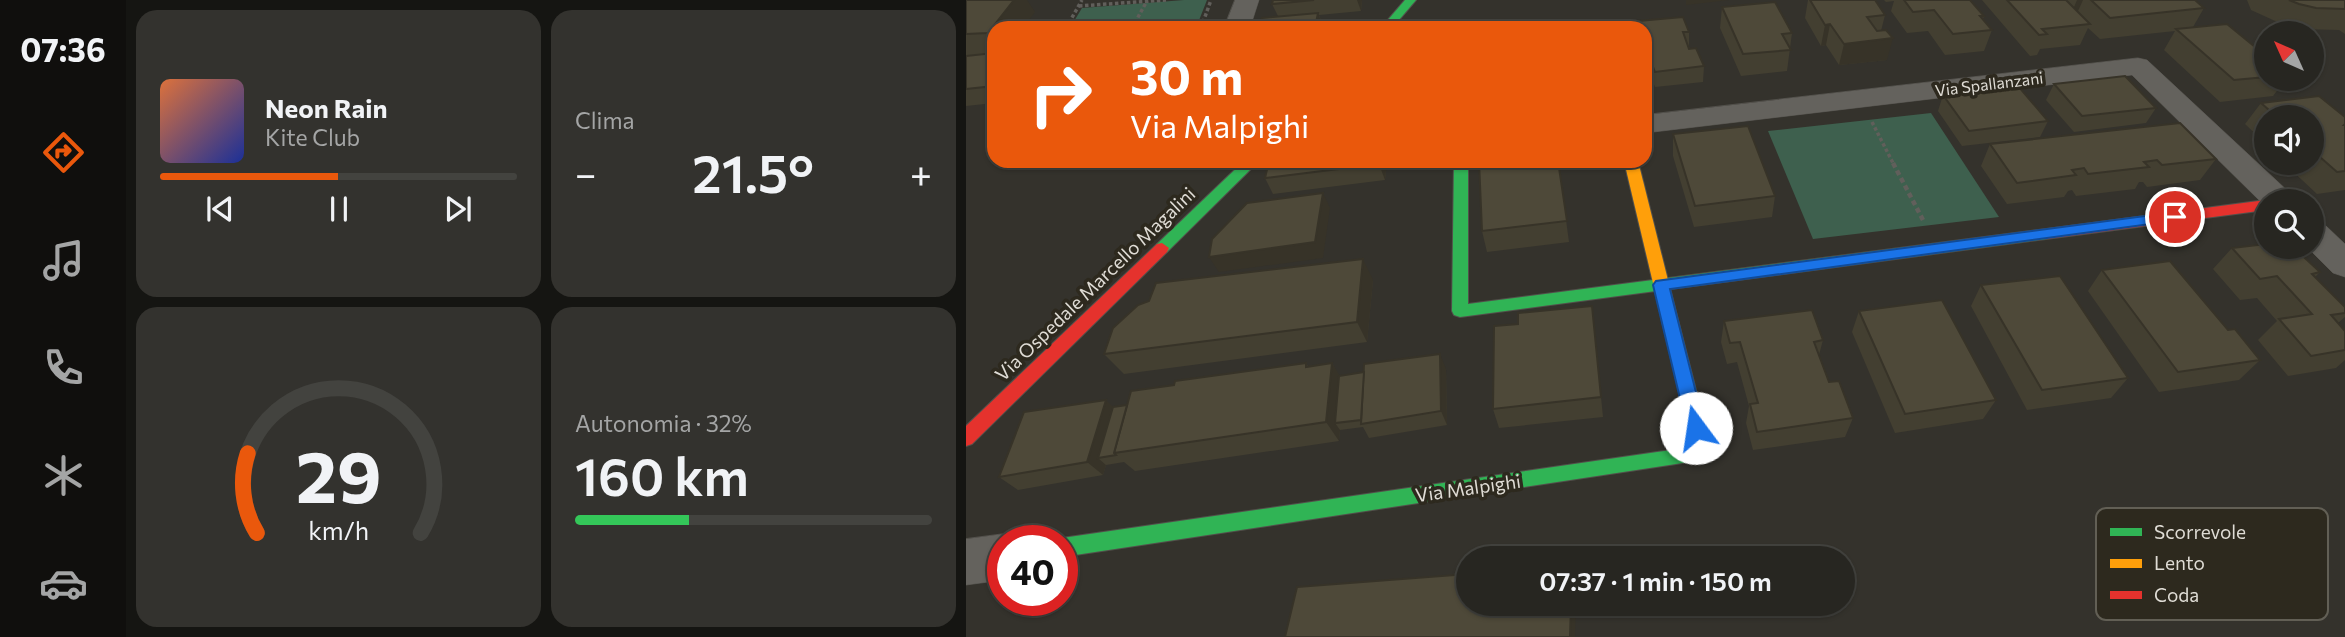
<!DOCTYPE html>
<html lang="it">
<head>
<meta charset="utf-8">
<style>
	body { margin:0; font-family:Commissioner,sans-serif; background:#33322e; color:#f1f3f6; height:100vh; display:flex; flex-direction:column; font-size:26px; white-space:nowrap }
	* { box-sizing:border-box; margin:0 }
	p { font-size:23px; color:#a4a5a5 }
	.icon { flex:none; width:38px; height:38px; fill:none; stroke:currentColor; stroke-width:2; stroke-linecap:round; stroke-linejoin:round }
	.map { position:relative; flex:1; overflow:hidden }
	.details { display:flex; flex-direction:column; gap:10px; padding:10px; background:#151512; width:840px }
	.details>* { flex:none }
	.top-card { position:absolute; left:21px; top:21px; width:665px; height:147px; border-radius:21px; box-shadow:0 2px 5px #0004,0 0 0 2px #43433f; background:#ea580c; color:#fff; overflow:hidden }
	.needle { width:46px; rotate:315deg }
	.controls { position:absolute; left:1288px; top:21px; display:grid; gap:14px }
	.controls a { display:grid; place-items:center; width:70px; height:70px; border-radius:50%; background:#272621; box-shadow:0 2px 5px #0004,0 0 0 2px #43433f; font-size:35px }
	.speed { position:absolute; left:21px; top:525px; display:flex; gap:14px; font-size:35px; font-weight:700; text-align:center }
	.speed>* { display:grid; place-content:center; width:91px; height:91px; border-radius:50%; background:#272621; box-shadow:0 2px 5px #0004,0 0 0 2px #43433f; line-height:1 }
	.speed .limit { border:10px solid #d22; background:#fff; color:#111 }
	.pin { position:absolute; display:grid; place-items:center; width:60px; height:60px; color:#fff; margin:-30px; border:4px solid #fff; border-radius:50%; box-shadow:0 2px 7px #0007 }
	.me { position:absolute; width:77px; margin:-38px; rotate:346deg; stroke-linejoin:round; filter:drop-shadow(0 0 5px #0008) }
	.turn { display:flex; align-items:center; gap:24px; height:147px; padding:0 28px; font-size:32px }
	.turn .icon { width:91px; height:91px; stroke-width:2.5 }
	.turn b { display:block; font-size:49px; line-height:60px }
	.big { font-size:52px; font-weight:600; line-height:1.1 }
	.details .widget { flex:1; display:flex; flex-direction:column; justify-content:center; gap:10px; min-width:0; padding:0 24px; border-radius:21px; background:#33322e }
	.details .dial { align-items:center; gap:0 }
	.dial svg { height:182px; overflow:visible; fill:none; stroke:#43433f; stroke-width:7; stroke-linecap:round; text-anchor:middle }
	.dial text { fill:#f1f3f6; stroke:none }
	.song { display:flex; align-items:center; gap:21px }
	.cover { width:84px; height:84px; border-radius:10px; background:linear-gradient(135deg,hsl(20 70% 55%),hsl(230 70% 35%)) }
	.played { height:7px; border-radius:4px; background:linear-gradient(90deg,#ea580c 50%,#43433f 50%) }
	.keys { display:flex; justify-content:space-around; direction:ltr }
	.heat { display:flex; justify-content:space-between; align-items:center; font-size:38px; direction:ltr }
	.charge { height:10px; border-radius:5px; background:linear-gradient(90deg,#34c759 32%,#43433f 0) }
	.details .tiles { flex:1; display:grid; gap:10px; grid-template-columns:repeat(2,1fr) }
	.trip { position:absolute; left:490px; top:546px; width:399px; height:70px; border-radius:35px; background:#272621; box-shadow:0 2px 5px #0004,0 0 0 2px #43433f; font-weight:600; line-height:70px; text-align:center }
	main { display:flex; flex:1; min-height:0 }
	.menu { display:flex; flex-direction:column; width:126px; justify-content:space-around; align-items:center; background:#100f0d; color:#a4a5a5 }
	.menu .icon { width:49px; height:49px }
	.menu .active { color:#ea580c }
	.menu b { font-size:32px; color:#f1f3f6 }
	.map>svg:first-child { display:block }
</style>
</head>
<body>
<main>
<nav class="menu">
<b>07:36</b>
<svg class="icon active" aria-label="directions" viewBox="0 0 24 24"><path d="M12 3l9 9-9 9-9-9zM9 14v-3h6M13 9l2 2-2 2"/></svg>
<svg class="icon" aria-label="music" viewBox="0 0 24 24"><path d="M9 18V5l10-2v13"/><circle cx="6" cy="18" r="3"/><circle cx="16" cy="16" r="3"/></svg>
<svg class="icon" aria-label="phone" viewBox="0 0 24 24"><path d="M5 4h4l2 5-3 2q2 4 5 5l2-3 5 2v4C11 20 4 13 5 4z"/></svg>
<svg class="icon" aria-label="climate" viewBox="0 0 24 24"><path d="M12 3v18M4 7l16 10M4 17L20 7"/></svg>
<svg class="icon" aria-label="car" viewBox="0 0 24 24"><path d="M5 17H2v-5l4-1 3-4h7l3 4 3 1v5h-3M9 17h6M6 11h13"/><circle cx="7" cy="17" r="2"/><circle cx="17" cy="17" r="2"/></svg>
</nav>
<section class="details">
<div class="tiles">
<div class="widget">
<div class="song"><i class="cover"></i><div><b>Neon Rain</b><p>Kite Club</p></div></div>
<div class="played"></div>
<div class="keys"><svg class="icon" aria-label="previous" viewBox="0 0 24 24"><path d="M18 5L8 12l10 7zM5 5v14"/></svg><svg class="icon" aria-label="pause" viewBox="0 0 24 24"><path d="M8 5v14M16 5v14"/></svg><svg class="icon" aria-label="next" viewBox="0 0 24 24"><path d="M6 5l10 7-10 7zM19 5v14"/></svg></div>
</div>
<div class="widget"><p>Clima</p>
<div class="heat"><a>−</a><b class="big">21.5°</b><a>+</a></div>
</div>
<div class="widget dial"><svg viewBox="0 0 100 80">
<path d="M14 69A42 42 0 1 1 86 69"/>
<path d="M14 69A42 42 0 0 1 10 34" stroke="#ea580c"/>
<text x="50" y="56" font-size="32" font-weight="700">29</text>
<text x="50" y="72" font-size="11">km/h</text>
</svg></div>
<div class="widget"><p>Autonomia · 32%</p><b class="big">160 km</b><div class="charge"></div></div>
</div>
</section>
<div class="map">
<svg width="1379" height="637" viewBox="0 0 1379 637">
	<rect width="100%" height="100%" fill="#34322c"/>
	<g fill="#3e604e">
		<path d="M218,0H241L230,28H170L171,25L104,28L116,8Z"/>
		<path d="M965,113L1033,217L847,239L802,131Z"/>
	</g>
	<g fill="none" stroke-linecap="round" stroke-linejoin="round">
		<defs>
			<path id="lane" d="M1335,25L1340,26L1343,33H1331L1328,29Z"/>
			<g id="street">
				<path d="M269,0H293L284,28H258Z"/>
				<path d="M1172,58L1181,60L1324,193L1329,201H1300V207L1166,75L679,133V115Z"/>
				<path d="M1346,220L1358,224L1379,244V277L1367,273L1341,247H1346Z"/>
				<path d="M37,534L53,541H37V580L0,585V539Z"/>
			</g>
			<g id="fast">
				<path d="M439,0H450L426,28H415Z"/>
				<path d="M278,161H293L201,252H191L189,248L191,244Z"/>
				<path d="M488,161H502V304L1080,229L1087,234L1080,239L494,317L488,315L486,311Z"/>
				<path d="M700,298L708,304L746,453L743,459L96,557V541H90L96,538L726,447L692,304Z"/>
			</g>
			<path id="slow" d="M658,161H672L708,304L700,310L692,304Z"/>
			<g id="jam">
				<path d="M1300,200L1303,201H1300V210L1080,239L1073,234L1080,229Z"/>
				<path d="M196,243L203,248L201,252L6,444L0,446V426L191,244Z"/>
			</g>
		</defs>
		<use href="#lane" stroke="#52504b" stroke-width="2"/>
		<use href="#street" stroke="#52504b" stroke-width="1"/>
		<use href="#fast" stroke="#52504b" stroke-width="2"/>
		<use href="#slow" stroke="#52504b" stroke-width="2"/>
		<use href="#jam" stroke="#52504b" stroke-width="2"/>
		<g stroke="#615f5b" stroke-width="3.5" stroke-dasharray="3.5 2.5" stroke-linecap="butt">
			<path d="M113,6L200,0"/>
			<path d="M100,28L116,0"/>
			<path d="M166,28L181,1"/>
			<path d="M235,28L245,0"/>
			<path d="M906,122L928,165"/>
		</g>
		<path stroke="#615f5b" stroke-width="4.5" stroke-dasharray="5 3.5" stroke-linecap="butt" d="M927,163L957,220"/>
		<use href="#lane" fill="#64625d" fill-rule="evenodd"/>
		<use href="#street" fill="#64625d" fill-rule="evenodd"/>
		<use href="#fast" fill="#30b455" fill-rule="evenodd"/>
		<use href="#slow" fill="#ff9f0a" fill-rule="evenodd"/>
		<use href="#jam" fill="#e5322d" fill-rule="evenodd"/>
	</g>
	<g fill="#433f31">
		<path d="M0,0L69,12L28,28V103L0,106Z"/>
		<path d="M307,0H396L395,11L353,15L358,28H294L312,16L306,4Z"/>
		<path d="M842,0H909L919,15L915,31L921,60L873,65L860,45L855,46L839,18Z"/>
		<path d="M918,0H1004L1018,16L1017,19L1026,30L1018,51L979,55L962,31L941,33L925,11L928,1L920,2Z"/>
		<path d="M1016,0H1229L1238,8L1227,27L1300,56V79H1320L1307,96L1254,102L1198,50L1209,31L1134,39L1122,28L1114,45L1074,49L1071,55L1064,56Z"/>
		<path d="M1281,0H1379V34L1373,30L1335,29L1318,25L1285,10Z"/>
		<path d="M756,7L826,33L821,71L775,76L754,28Z"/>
		<path d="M672,21L723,32V47L738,66L737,82L689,87L682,69L679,70V28H672Z"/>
		<path d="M1088,84L1190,108L1180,123L1108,132L1080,100Z"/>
		<path d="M977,95L1082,121L1074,137L996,146L972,111Z"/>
		<path d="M1295,103L1379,117V190L1351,194L1318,163H1346V117H1300V144L1279,124Z"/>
		<path d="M707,134L809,196L806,217L728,227L707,156Z"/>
		<path d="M1024,144L1250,159L1234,180L1181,187L1177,182H1173L1169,189L1110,196L1106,190L1102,191L1098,197L1041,204L1015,166Z"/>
		<path d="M421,161L419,180L307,194L299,178Z"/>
		<path d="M592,161L603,242L521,252L516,231Z"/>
		<path d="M1266,248L1354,272L1349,277L1379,307V317L1372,323L1379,331V360L1370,368L1322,376L1292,340L1311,321L1291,298L1274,300L1247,269Z"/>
		<path d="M1136,270L1294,360L1273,380L1193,392L1122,291Z"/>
		<path d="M407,280L401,342L158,374L138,354Z"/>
		<path d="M1015,285L1162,378L1145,398L1061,410L1005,306Z"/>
		<path d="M626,306L637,417L533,428L527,409L552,324Z"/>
		<path d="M893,311L1030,400L1017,419L929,433L886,332Z"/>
		<path d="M758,321L857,340L853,355L863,382L887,418L879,437L787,450L780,423L783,406L771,362L761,364L755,342Z"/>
		<path d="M340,363L342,366L366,363L373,376L480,369L481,425L403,438L397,427L374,430L373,441L169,471L158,462L140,465L137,475L52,490L33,477L147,407L161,405L208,385Z"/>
	</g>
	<g fill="#373328">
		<path d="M48,0H61L69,12L57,28H28V41L22,33Z"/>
		<path d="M391,0H396L395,11Z"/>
		<path d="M720,0H763L720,5Z"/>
		<path d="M1111,0H1117L1112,11L1106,12Z"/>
		<path d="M352,13L358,28H349Z"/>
		<path d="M864,24L860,45L855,46L859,25Z"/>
		<path d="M927,38L921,60L873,65L878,44Z"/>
		<path d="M414,161H421L419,180L413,164Z"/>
		<path d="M357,193L364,208L357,258L253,272L243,257Z"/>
		<path d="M397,259L407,280L401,342L391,322Z"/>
		<path d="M474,354L480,369L481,425L475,411Z"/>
		<path d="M366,363L378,383L369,423L374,430L373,441L360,422Z"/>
		<path d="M140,400L155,415L132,458L140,465L137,475L121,462Z"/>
		<path d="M605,604H610L609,637H604Z"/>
	</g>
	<g fill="#4e4939" stroke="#373328" stroke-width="2">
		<path d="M0,0H48L22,33L0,34Z"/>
		<path d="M307,0H348L306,4Z"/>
		<path d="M844,0H909L919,15L901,17L911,31L920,30L927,38L878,44L864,24L859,25Z"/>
		<path d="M938,0H1004L1018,16H1014L1026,30L987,34L968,10L947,12Z"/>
		<path d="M1041,0H1100L1124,24L1076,29L1081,34L1073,35Z"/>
		<path d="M1125,0H1229L1238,8L1144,18Z"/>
		<path d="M1323,0H1379V9L1350,8L1333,4Z"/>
		<path d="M809,2L826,33L816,34L825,50L777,54L756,7Z"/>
		<path d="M352,13L349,28H294L296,18Z"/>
		<path d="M717,17L723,32H717L723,49L730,48L738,66L689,72L682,54H679V28H674L672,21Z"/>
		<path d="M1261,24L1300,56V77L1268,80L1210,29Z"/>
		<path d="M28,53V86L0,89V56Z"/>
		<path d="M1159,76L1190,108L1116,116L1088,84Z"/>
		<path d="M1053,87L1082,121L1003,131L977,95Z"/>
		<path d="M1353,96L1379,117V124L1378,125H1379V171L1371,172L1346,150V117H1311L1295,103Z"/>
		<path d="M1214,123L1250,159L1196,165L1191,160L1178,162L1183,167L1122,174L1118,168L1106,170L1110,175L1051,183L1024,144Z"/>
		<path d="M782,126L809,196L729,206L707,134Z"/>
		<path d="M303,161H414L413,164L299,178Z"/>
		<path d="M513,161H592L601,221L516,231Z"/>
		<path d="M357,193L349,242L243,257L246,239L281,203Z"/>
		<path d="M1300,244V247H1327L1354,272L1346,274L1379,307V313L1365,315L1379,331V350L1345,356L1313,319L1346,314L1311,276L1294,279L1266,248Z"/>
		<path d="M397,259L391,322L138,354L147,328L172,305L183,301L190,283Z"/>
		<path d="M1204,261L1262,330L1269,329L1294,360L1212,372L1136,270Z"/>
		<path d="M1094,276L1162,378L1076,390L1015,285Z"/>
		<path d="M976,300L1030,400L939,414L893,311Z"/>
		<path d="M626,306L635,397L527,409L528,326L552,324V313Z"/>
		<path d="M846,310L857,340L848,342L863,382L873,381L887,418L791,432L784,404L792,403L774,342L764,343L758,321Z"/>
		<path d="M474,354L475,411L395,424L398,364Z"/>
		<path d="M340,363V367L366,363L360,422L148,453L165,391L208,385L209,381Z"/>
		<path d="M398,372L395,420L369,423L373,376Z"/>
		<path d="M140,400L121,462L33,477L58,412Z"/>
		<path d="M161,405L148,453L150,455L132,458L147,407Z"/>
		<path d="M502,574V604H605L604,637H319L331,587Z"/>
	</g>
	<path fill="#1a73e8" stroke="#114b97" stroke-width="2" d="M1209,212L1216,217L1214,220L704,289L739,428L737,433L730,435L724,433L721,428L687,285L690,281Z"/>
	<g text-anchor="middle" stroke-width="7" stroke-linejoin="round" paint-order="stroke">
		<g font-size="16" fill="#dfdcd5" stroke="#2d291e">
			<text transform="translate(1023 84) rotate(-7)" y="6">Via Spallanzani</text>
		</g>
		<g font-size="19" fill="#dfdcd5" stroke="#2d291e">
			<text transform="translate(129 284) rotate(-44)" y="7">Via Ospedale Marcello Magalini</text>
			<text transform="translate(502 488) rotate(-8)" y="7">Via Malpighi</text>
		</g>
	</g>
	<rect x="1130" y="508" width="232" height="112" rx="10" fill="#2d291e" stroke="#625f55" stroke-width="2"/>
	<rect x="1144" y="528" width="32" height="8" fill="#30b455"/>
	<rect x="1144" y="559" width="32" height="9" fill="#ff9f0a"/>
	<rect x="1144" y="591" width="32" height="8" fill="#e5322d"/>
	<g font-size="19" fill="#dfdcd5">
		<text x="1188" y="539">Scorrevole</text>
		<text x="1188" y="570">Lento</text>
		<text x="1188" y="602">Coda</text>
	</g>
</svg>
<div class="controls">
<a><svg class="needle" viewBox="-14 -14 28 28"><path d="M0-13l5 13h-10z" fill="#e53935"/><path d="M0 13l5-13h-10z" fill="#a4a5a5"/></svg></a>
<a><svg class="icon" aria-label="sound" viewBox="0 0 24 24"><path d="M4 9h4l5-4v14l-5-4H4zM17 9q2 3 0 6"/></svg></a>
<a><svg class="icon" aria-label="search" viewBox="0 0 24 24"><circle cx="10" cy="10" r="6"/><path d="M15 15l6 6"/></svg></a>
</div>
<div class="speed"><div class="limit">40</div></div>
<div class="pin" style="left:1209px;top:217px;background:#d93025"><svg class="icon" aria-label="arrive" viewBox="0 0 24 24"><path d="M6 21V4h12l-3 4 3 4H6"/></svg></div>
<svg class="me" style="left:730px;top:428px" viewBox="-20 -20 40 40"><circle r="19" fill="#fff"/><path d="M0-13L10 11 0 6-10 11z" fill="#1a73e8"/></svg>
<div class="trip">07:37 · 1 min · 150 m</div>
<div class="top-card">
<div class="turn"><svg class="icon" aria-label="right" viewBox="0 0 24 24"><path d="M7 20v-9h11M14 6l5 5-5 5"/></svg><div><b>30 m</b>Via Malpighi</div></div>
</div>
</div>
</main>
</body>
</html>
